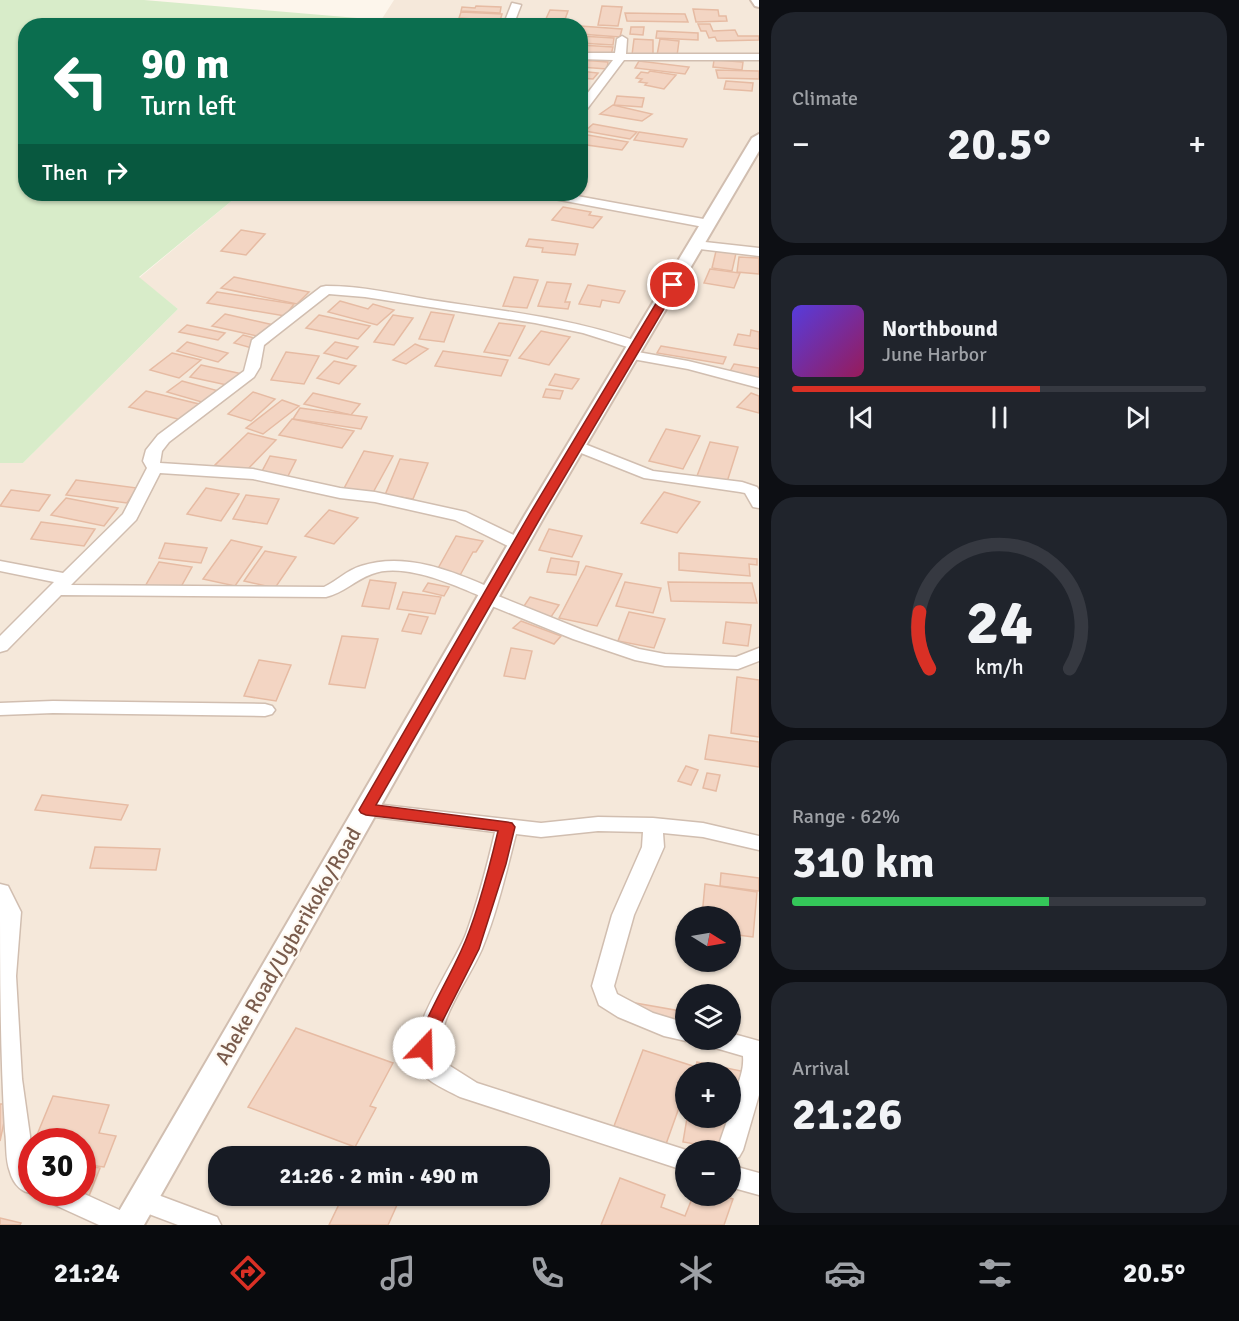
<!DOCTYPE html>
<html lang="en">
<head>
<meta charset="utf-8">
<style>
	body { margin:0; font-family:Signika,sans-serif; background:#20242c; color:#f1f3f6; height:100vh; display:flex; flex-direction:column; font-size:22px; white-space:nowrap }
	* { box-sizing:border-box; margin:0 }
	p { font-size:20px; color:#9ea1a6 }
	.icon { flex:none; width:33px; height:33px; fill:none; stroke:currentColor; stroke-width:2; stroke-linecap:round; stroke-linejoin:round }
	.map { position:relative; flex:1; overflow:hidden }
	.drawer { display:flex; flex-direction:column; gap:12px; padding:12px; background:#0d0f14; width:480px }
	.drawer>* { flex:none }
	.hud { position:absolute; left:18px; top:18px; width:570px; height:183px; border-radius:24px; box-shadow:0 2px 4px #0004; background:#0b6e4f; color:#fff; overflow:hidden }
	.needle { width:39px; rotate:101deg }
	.fabs { position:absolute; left:675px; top:906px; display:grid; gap:12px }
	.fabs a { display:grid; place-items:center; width:66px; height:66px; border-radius:50%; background:#171b24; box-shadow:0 2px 4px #0004; font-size:30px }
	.speed { position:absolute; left:18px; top:1128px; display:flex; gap:12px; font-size:30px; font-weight:700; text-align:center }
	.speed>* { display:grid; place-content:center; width:78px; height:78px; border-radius:50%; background:#171b24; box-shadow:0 2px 4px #0004; line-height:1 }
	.speed .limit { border:9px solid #d22; background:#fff; color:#111 }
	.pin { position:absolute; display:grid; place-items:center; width:51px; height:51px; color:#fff; margin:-26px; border:3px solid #fff; border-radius:50%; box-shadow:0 2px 6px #0007 }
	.me { position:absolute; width:66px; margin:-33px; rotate:21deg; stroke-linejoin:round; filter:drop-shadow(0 0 4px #0008) }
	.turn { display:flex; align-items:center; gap:21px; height:126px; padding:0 24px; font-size:27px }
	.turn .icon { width:78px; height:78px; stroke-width:2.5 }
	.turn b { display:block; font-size:42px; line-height:51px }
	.then { display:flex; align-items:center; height:57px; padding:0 24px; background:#0003; gap:12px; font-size:22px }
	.big { font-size:45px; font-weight:700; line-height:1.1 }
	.drawer .widget { flex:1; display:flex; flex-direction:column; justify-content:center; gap:9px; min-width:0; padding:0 21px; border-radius:24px; background:#20242c }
	.drawer .dial { align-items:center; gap:0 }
	.dial svg { height:156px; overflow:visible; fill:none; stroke:#363941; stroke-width:7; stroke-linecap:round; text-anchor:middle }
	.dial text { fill:#f1f3f6; stroke:none }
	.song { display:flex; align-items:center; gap:18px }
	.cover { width:72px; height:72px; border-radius:9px; background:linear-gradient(135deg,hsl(250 70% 55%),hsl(330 70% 35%)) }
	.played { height:6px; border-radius:3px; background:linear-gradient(90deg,#d93025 60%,#363941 60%) }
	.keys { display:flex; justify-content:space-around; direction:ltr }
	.heat { display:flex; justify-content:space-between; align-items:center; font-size:33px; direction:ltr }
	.charge { height:9px; border-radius:4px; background:linear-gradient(90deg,#34c759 62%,#363941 0) }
	.trip { position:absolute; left:208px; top:1146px; width:342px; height:60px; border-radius:24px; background:#171b24; box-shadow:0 2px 4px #0004; font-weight:700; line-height:60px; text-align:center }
	.dock { display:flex; height:96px; justify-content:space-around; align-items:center; background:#090b0e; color:#9ea1a6 }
	.dock .icon { width:42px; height:42px }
	.dock .current { color:#d93025 }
	.dock b { font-size:27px; color:#f1f3f6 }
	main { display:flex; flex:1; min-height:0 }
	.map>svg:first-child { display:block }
</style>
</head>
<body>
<main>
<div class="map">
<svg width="759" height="1225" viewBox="0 0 759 1225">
	<rect width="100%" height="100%" fill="#fdf6ec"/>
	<path fill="#f5e8da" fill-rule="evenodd" d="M394,0H759V1225H0V463H23L178,309L139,278L240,194H580V26L378,25ZM686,916H730V962H686ZM686,994H730V1040H686ZM686,1072H730V1118H686ZM32,1142H82V1192H32ZM686,1150H730V1196H686ZM219,1156H540V1196H219Z"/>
	<path fill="#d8ecc9" d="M0,0H144L381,20L378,26H26V194H240L139,277L178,309L23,463H0Z"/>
	<g fill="#f3d5c3" stroke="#e6bba3" stroke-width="1.5">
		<path d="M476,6L501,7L500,13L461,11L462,7L475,8Z"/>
		<path d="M602,6L622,7L618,26L598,25Z"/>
		<path d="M693,9L718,10L719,16H726L727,21L696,22Z"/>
		<path d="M550,10L568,11L563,25L544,23Z"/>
		<path d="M461,12L502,14L500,21L459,18Z"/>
		<path d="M625,13L685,14L688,22L627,21Z"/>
		<path d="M458,22L499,24L457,26Z"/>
		<path d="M698,24H710L713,31L735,30L738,36H759V40L717,41L715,37L709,38L706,31H701Z"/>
		<path d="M580,26L622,29L620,37L580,34Z"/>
		<path d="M631,27H644L643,35L630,34Z"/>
		<path d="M657,31L698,33V40L656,38Z"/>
		<path d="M580,36L614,38L613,45L580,43Z"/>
		<path d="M634,39L653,40V56L632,55Z"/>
		<path d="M660,39L679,41L677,56L657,55Z"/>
		<path d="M580,45L613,47L611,55L580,53Z"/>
		<path d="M580,60L608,62L607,69L580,67Z"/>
		<path d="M714,60L743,62L742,70L713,67Z"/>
		<path d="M639,61L689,67L685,74L635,68Z"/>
		<path d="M716,70L759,71V79L718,78Z"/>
		<path d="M580,71L598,73L593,79L580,78Z"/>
		<path d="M650,71L676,75L664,89L645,85L647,83L639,82L642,79L636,78L641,72L648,73Z"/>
		<path d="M726,81L753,83L752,91L724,89Z"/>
		<path d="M617,96L644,98L642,107L614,105Z"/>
		<path d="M613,105L652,114L642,121L600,114Z"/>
		<path d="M593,124L637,132L630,139L585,131Z"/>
		<path d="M639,132L687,139L683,147L634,140Z"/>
		<path d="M582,134L628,142L622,150L580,144Z"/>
		<path d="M563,207L591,212L589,215L602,217L593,228L552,220Z"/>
		<path d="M241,230L265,234L246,255L221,251Z"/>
		<path d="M529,239L578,244L575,255L542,252L543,248L526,246Z"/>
		<path d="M716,251L736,253L732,271L712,268Z"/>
		<path d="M739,257L759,258V274L737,272Z"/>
		<path d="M710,269L740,273L734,288L704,283Z"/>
		<path d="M234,277L309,292L297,304L221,288Z"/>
		<path d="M514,277L538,280L527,308L503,306Z"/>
		<path d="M547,282L571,284L565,302H570L568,309L538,306Z"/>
		<path d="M588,285L625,291L619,303L602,300L600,307L579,304Z"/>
		<path d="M217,292L294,304L285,316L207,303Z"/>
		<path d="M340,301L368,309L373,304L394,310L377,325L328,312Z"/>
		<path d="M431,312L454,315L444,342L419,339Z"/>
		<path d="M225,314L278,326L266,338L212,326Z"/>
		<path d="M319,315L370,326L358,339L306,328Z"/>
		<path d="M393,315L413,318L394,345L374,342Z"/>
		<path d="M499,323L525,326L510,356L484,352Z"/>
		<path d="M187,325L225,333L218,340L179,332Z"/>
		<path d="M751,330L759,332V349L734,345L738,334L750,336Z"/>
		<path d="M541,331L570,337L549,365L519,358Z"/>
		<path d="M243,335L269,342L259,350L234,343Z"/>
		<path d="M187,342L228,353L218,362L177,351Z"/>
		<path d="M335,342L358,347L347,359L324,353Z"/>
		<path d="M415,344L428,349L406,364L393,360Z"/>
		<path d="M661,346L726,357L723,364L657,353Z"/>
		<path d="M443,351L508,360L501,376L435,366Z"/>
		<path d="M286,352L319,356L304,384L271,380Z"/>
		<path d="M172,353L201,360L179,378L150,370Z"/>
		<path d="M334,361L356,366L339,384L317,378Z"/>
		<path d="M734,364L759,368V381L728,375Z"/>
		<path d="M201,365L247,375L236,387L190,377Z"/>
		<path d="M555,374L579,379L572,389L549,385Z"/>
		<path d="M182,381L226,393L212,405L167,392Z"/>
		<path d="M546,389L563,391L560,399L543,397Z"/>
		<path d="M146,391L203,405L186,421L129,407Z"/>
		<path d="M253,392L275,399L251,421L228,414Z"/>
		<path d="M313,393L360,404L351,415L304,404Z"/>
		<path d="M751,393L759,396V413L737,407Z"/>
		<path d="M282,400L299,406L263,434L246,428Z"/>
		<path d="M300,408L367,417L361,429L293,419Z"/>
		<path d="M292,419L354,431L342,448L279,435Z"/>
		<path d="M666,429L700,436L683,469L649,461Z"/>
		<path d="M248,433L276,440L244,473L215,465Z"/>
		<path d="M710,442L738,447L727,482L697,476Z"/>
		<path d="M364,451L393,456L370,498L341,494Z"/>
		<path d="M270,456L296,460L286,480L259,477Z"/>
		<path d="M400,459L428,463L413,499L385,495Z"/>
		<path d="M76,480L137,488L127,503L66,495Z"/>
		<path d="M206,488L239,494L221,521L187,514Z"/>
		<path d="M11,490L50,495L39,511L0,506Z"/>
		<path d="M664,492L700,502L677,533L641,523Z"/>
		<path d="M246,495L279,499L267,524L233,519Z"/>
		<path d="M66,498L118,508L104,526L51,515Z"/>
		<path d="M329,510L358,518L334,544L305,536Z"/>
		<path d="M41,522L95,529L84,546L31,539Z"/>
		<path d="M549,529L582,536L572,557L539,550Z"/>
		<path d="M456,536L483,541L476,552H473L459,577L436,572Z"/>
		<path d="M231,540L262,547L235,586L203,579Z"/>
		<path d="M165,543L207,548L201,563L159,558Z"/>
		<path d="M265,551L296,557L275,588L244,581Z"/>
		<path d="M679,553L757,559V565L749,564L750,576L679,570Z"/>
		<path d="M551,558L579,562L576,575L547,572Z"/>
		<path d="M159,562L192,567L177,594L143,590Z"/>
		<path d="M586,566L622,574L597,626L559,618Z"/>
		<path d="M370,580L396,583L389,609L362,606Z"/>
		<path d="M625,582L661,588L653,613L616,606Z"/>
		<path d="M668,582L752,583L757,603L671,601Z"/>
		<path d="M428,583L449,587L444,596L423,591Z"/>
		<path d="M403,592L441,597L435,614L397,609Z"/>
		<path d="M530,597L559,605L551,617L522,609Z"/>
		<path d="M629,612L665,619L654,648L618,641Z"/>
		<path d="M409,614L428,617L421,634L402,631Z"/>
		<path d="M521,621L561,636L554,644L513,628Z"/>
		<path d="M726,622L751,625L748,646L723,643Z"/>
		<path d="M342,636L378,639L365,688L329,684Z"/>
		<path d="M511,648L532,651L525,679L504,676Z"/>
		<path d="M259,660L291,665L276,701L244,696Z"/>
		<path d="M737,677L759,680V737L731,733Z"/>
		<path d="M709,735L759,742V767L705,759Z"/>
		<path d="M686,766L698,770L691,785L678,781Z"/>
		<path d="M707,773L720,775L716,791L703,788Z"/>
		<path d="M42,795L128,805L121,820L35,810Z"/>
		<path d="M95,847L160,849L156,870L90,868Z"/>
		<path d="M721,873L759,878V891L720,886Z"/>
		<path d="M705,884L757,892L753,937L730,934V916H702Z"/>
		<path d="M624,1001L686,1012V1029Z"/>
		<path d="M296,1028L393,1063L370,1106L376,1108L355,1147L248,1107Z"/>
		<path d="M643,1050L693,1066L691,1072H686V1088L666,1144L614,1126Z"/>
		<path d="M697,1062L746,1072L730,1150L683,1142L687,1118H730V1072H695Z"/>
		<path d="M53,1096L109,1105L99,1133L116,1136L104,1167L82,1164V1142H34Z"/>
		<path d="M0,1104H8L0,1141Z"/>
		<path d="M82,1165L100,1168L87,1201L54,1192H82Z"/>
		<path d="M620,1178L665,1195L661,1207L685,1216L693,1196H724L733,1199L724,1225H601Z"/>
		<path d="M343,1196H401L388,1225H329Z"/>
		<path d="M0,1218L21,1223L20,1225H0Z"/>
	</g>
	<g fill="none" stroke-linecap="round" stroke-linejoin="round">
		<defs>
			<g id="minor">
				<path d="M512,3L521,5L513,26H503Z"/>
				<path d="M622,36L627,39L626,54H759V60H624L584,113L580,114V103L613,60L580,59V53H615L617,39Z"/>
				<path d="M543,194H566L709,220L715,224L709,228L549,198Z"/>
				<path d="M696,241L759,248V256L691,248L689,245L691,242Z"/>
				<path d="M326,286C362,286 396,294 431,300C503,311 573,318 642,343L644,346L637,350L583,333L535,323L365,297L329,294L264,345L260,367L254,377L169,442L162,451L160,463L253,469L340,488L375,492L466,512L524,540L527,544L524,548H512L455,520L375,502L340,498L253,479L160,473L136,520L71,585L324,587C337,581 347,570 361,566C406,551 455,572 496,590L498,596L585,631L639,649L665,654L736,657L759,648V661L738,669L665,666L635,660L573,639L482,602L480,596C452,584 403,562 372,574C355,580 344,593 326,597L61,595L7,650L0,652V636L54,582L0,571V561L63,573L123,514L147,468L143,461L146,450L158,435L244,371L252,340L321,287Z"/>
				<path d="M632,351L688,361L759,378V388L688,369L627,358L625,355L627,352Z"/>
				<path d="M577,441L653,471L742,482L757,487L759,490V508L753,507L745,493L740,492L644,478L571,449L569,446L571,443Z"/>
				<path d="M53,701L265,704L272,706L275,710L272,714L265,716L53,713L0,715V703Z"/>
				<path d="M366,803L541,823L598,817L653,818L703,823L759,836V850L703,837L663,833L664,847L634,915L614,986L617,994L653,1013L686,1023V1040H691L686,1041L664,1036L618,1017L599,1005L592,986L612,915L642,847L643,832L598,831L541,837L516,834C506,873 497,912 482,949C466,985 437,1018 439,1059L477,1083L686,1150V1171L460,1097C447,1090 422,1080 416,1065C404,1034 454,965 466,934C478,901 487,866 495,832L359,815L356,810L359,805Z"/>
				<path d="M0,884L8,886L21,912L16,976L22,1079L30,1136L32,1192H36C23,1196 13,1183 10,1172C5,1159 7,1145 5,1131C0,1050 0,966 0,884Z"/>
				<path d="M730,1033L759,1041V1095L743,1150L739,1157L730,1160V1150H717L728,1118H730C730,1096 745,1077 743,1056L712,1047L708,1040H730Z"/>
				<path d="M730,1165L759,1173V1195L730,1187Z"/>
				<path d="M142,1189L217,1217L221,1225H178L133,1208L129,1200L133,1192Z"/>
				<path d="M40,1192H80L135,1217L139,1225H99L44,1200Z"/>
			</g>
			<g id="tertiary">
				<path d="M751,0H759V7L755,6Z"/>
				<path d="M759,134V151L545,515L144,1225H111L525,515L752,138Z"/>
			</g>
		</defs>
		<use href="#minor" stroke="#d1beb0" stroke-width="3"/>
		<use href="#tertiary" stroke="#d1beb0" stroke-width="4"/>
		<use href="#minor" fill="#fff" fill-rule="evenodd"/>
		<use href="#tertiary" fill="#fff" fill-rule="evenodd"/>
	</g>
	<path fill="#d93025" stroke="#8d1f18" stroke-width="1.5" d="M673,282L678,285L542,515L376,805L507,822L512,823L515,827L506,864L479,949L440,1026L431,1053L424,1055L418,1053L415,1048C427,1014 446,984 461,951C477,917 489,869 498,831L366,815L361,813L359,810L529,515L667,285Z"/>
	<g text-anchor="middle" stroke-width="4.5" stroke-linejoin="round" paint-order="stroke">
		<g font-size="21" fill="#7a5c4d" stroke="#fffaf3">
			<text transform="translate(288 946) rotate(-60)" y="7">Abeke Road/Ugberikoko/Road</text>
		</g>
	</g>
</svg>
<div class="fabs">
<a><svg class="needle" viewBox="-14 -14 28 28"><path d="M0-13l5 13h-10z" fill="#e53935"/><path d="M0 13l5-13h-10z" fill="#9ea1a6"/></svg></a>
<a><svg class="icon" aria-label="layers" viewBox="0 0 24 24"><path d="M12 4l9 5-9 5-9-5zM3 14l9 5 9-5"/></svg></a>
<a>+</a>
<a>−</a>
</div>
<div class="speed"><div class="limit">30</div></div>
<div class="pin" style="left:673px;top:285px;background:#d93025"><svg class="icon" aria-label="arrive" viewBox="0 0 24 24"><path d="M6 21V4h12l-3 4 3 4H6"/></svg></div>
<svg class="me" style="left:424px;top:1048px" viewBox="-20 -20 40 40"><circle r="19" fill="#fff"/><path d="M0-13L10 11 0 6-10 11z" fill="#d93025"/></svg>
<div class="trip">21:26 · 2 min · 490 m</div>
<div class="hud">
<div class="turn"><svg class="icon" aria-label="left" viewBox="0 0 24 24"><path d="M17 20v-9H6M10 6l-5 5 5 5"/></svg><div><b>90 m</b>Turn left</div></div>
<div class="then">Then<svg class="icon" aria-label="right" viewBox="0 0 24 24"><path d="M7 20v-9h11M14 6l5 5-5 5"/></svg></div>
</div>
</div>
<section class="drawer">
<div class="widget"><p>Climate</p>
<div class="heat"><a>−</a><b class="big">20.5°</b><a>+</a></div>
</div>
<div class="widget">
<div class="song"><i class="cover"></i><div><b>Northbound</b><p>June Harbor</p></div></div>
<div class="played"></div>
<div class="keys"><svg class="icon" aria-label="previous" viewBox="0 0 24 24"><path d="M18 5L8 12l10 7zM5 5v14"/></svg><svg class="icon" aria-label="pause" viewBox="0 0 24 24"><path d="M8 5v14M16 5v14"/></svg><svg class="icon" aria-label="next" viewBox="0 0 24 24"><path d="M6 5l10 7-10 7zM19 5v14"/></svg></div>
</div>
<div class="widget dial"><svg viewBox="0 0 100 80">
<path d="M14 69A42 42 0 1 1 86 69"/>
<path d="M14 69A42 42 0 0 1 9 40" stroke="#d93025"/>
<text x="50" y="56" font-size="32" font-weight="700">24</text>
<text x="50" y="72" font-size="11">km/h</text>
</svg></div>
<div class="widget"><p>Range · 62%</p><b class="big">310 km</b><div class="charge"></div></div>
<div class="widget"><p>Arrival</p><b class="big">21:26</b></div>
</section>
</main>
<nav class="dock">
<b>21:24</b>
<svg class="icon current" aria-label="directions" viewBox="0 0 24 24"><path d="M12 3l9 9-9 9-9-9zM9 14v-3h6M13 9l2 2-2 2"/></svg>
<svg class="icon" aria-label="music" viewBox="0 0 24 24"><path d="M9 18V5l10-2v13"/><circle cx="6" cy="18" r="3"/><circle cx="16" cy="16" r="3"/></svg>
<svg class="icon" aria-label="phone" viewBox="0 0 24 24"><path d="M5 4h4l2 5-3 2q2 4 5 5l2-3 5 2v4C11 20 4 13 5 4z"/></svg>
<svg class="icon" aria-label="climate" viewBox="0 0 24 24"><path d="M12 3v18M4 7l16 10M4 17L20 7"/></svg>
<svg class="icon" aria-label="car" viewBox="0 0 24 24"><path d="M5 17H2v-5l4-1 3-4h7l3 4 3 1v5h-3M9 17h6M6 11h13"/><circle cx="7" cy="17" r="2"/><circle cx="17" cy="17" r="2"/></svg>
<svg class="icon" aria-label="filters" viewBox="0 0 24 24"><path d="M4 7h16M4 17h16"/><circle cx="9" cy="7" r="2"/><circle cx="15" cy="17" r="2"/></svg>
<b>20.5°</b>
</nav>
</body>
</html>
